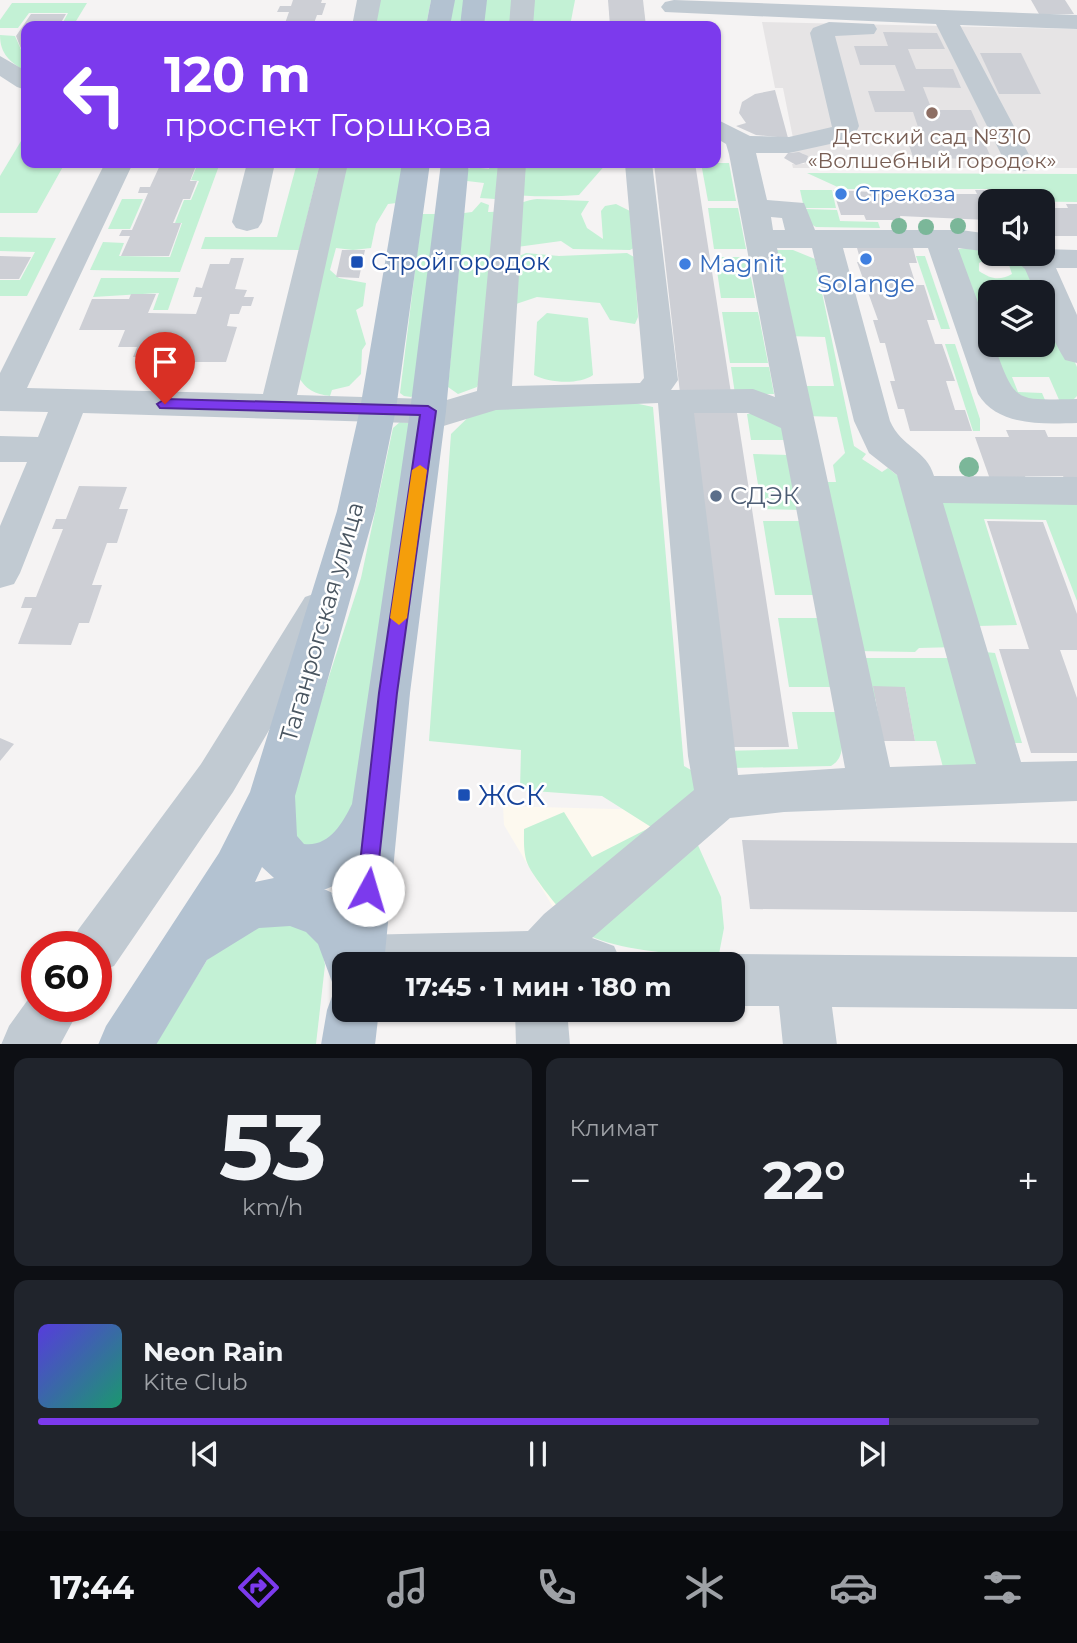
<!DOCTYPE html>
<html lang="ru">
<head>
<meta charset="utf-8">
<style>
	body { margin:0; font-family:Montserrat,sans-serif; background:#20242c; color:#f1f3f6; height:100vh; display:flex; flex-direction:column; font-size:26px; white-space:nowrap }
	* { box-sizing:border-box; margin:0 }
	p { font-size:23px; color:#9ea1a6 }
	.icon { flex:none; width:38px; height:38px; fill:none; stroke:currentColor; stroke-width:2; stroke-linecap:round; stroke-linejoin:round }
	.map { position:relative; height:1044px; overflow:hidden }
	.panel { display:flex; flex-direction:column; gap:14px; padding:14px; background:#0d0f14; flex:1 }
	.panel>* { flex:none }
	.top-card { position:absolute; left:21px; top:21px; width:700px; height:147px; border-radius:14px; box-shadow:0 2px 5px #0004; background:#7c3aed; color:#fff; overflow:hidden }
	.tools { position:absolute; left:978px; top:189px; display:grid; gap:14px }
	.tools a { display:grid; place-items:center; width:77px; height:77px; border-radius:14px; background:#171b24; box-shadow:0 2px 5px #0004; font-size:35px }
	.speed { position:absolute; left:21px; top:931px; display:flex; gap:14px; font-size:35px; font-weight:700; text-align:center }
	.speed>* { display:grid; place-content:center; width:91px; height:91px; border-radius:50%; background:#171b24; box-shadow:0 2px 5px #0004; line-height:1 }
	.speed .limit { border:10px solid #d22; background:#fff; color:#111 }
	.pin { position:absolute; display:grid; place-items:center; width:60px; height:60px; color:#fff; margin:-72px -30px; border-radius:50% 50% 50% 0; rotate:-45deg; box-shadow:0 0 7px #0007 }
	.pin .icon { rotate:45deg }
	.me { position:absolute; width:77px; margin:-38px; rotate:6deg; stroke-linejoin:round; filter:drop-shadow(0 0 5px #0008) }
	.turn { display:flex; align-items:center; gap:24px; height:147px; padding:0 28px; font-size:32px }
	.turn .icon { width:91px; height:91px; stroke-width:2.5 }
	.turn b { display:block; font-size:49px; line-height:60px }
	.big { font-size:52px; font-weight:700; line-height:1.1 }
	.panel .tile { flex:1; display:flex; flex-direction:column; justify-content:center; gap:10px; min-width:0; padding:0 24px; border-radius:14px; background:#20242c }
	.panel .dial { align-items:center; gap:0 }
	.dial b { font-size:91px; line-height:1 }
	.song { display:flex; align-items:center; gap:21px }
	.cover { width:84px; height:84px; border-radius:10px; background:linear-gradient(135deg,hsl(250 70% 55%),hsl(160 70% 35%)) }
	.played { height:7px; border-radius:4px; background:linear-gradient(90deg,#7c3aed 85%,#363941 85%) }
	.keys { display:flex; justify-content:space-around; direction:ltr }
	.heat { display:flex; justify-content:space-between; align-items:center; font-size:38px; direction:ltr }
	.panel .tiles { flex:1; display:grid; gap:14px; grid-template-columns:1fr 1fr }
	.tile:last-child { grid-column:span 2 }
	.trip { position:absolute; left:332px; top:952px; width:413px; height:70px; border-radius:14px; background:#171b24; box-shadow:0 2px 5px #0004; font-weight:700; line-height:70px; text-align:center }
	.tab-bar { display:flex; height:112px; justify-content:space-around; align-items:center; background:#090b0e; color:#9ea1a6 }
	.tab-bar .icon { width:49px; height:49px }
	.tab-bar .current { color:#7c3aed }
	.tab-bar b { font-size:32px; color:#f1f3f6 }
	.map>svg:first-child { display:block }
</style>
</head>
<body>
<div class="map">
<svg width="1077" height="1045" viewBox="0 0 1077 1045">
	<rect width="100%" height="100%" fill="#f5f3f3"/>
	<path fill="#fdf9ef" d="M503,806L653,810V834L556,912L504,825Z"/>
	<path fill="#e6e4e5" d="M762,22L1077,29V168H793L792,164H804L809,158L802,153L791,152L793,138L783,88H775Z"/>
	<g fill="#c3f1d5" fill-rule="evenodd">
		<path d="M376,0H431L426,26H370Z"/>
		<path d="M451,0H575L570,26H448Z"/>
		<path d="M12,3H87L73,26H61L68,13H29L18,28H0V20Z"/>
		<path d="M0,35L15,36L26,61V72C11,62 0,55 0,35Z"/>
		<path d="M24,136L26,163H65L37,213H0V176Z"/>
		<path d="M198,163H220L180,272L90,270L103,242L124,243L119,256L170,257L182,223H175L184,200H191L199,181L191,180Z"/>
		<path d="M297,163H320L299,250L201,249L205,237H277Z"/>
		<path d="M340,163H403L397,203L388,204L376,224L371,248L353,250L336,248L330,270L339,278L366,283L363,306L356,310L366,344L362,350L361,374L349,386L332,390L330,396C315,394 306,390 298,376L316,270Z"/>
		<path d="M490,163H607L579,195C551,197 523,197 496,193L495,199L480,198L484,183L467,181L462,175L471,167L489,169Z"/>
		<path d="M701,163H729L736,201H708Z"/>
		<path d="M807,173L1077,174V202L1007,201L1002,189H842Z"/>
		<path d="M800,190H832L836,208H804Z"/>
		<path d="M122,199H143L130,229H108Z"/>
		<path d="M537,199L589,201L581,214L587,228L603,239L601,211L605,206L616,204L630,211L636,247L630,250L573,249L561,241L517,247L484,372L477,387L458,394L448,387L464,213L472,212L481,202L489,205L488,212C505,213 520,200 537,199Z"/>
		<path d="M708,208H738L746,249H714Z"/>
		<path d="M805,209L837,210L840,221L878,222L880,228L816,227L809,223Z"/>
		<path d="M422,214H437L416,393L411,397L404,396L400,393Z"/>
		<path d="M0,237L56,238L27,296H0V280H20L35,252L0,251Z"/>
		<path d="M974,247L990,250V254H1003L999,258H988L979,263V271C991,279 999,281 1012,274L1008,262L1012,258L1026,267L1039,281L1077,367V396L1073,400L1060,402L1049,377H1012L1018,392L1042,393L1045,400L1023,401L1008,395L956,261L959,249ZM990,292H1043V345H990Z"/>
		<path d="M767,250H793L815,259L854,446L866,454L862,459L882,472L888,468L914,489L957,647L919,648L915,652L855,651L822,482H836L833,465L845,453L837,417L806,416L792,386H834L825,337L784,336Z"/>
		<path d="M526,253L559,256L627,253L634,257L638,317L635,324L610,320L600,303L537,297L516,304L515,258Z"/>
		<path d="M916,256H925L950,329H941Z"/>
		<path d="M715,257H747L755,298H721Z"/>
		<path d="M101,278H179L168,310H153L159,293L93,297Z"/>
		<path d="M722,312H758L768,363H730Z"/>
		<path d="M547,313L588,318L593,375C579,385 549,383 534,375L537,322Z"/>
		<path d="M945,344H955L980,419V431H973Z"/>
		<path d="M731,367H769L774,394H735Z"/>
		<path d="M625,401L653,407L684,766L710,781L697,843L721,897L724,928L719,954C683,956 623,951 590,936C572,927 539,885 529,867C523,855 524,842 524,829L564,812L592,857L651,827L602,796L520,790L521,750L429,741L451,434L484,402Z"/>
		<path d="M761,413L782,424L786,440H751L747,414Z"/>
		<path d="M400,422L409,423L350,836L314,861L283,818L361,578L393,428Z"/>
		<path d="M753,454L789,455L800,510L762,509Z"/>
		<path d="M1077,498V601L1046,520L984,519L1017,625L978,626L941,501Z"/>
		<path d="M763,521H801L815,595H775Z"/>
		<path d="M778,618H820L833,687H789Z"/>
		<path d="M985,652L995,653L1022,743H1012Z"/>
		<path d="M863,658H963L982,753L975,765L944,771L936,741H915L905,687L875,699L883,741Z"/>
		<path d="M792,712H836C839,730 850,755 831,766L731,768L721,751L798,749Z"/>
		<path d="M280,912L320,940L325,965L316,1044L154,1045L227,928Z"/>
	</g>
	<g fill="#cdcfd5">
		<path d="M293,0H322L321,3H326L322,15H317L313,26H284L289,12H277L280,6H291Z"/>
		<path d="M608,0H643L646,26H610Z"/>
		<path d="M1031,0H1065L1074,14H1039Z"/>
		<path d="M31,14H66L59,26H26V61L16,36Z"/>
		<path d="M883,32L937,33L945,49H908L916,69H953L961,88L923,87L932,110H971L980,130H946L949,137H982L992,160L913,157L905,133H920L913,112H875L868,91H905L895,65H860L854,46H888Z"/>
		<path d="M980,53H1021L1041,94H999Z"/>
		<path d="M775,90L788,138L756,135L736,126L746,123L739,113L742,102L755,94Z"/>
		<path d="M799,152L808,156L807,162L796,165L784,158L788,153Z"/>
		<path d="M161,163H197L190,181H197L190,199H183L173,223H181L169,256H121L130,236H119L122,230H132L148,193H138L140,187H150Z"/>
		<path d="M654,163H695L731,393H680Z"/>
		<path d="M833,190L892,193L891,190H941L942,194H977L975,190H1000L1005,201H990V216H985L987,220L900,216L901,220H866L864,215H841Z"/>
		<path d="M1066,204H1077V236H1043V208H1068Z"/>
		<path d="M857,248H913L917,263H909L916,285H924L935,320H927L935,344H942L955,381H946L955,410H965L972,431H910L904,409H898L890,381H895L885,343H880L873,320H878L857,262H861Z"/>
		<path d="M342,250H365L359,278L336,277Z"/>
		<path d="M0,256L31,257L19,279H0Z"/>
		<path d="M231,258H244L235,289L247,290L244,297H254L251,306H242L239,314H230L227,326L237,327L226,362H188L192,348H155L152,357H133L137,347H118L125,330H79L92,299H129L131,294H156L148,313L196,314L202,297H193L196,287L202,288L210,264H229Z"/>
		<path d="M683,413H737L789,747H720Z"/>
		<path d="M1006,430H1045L1048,437H1077V482H1066L1063,476H1025L1027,482H991L975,437H1009Z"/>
		<path d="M79,486L127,487L119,509H128L117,543H107L92,585H102L89,623H79L71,645L18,644L32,608H21L25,597H36L63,529H52L56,519H66Z"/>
		<path d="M987,521L1043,522L1077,614V650H1060L1077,698V753H1031L999,649H1029Z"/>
		<path d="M873,686L905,687L915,741H883Z"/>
		<path d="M0,738L14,744L0,761Z"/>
		<path d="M742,840L1077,843V912L750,909Z"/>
	</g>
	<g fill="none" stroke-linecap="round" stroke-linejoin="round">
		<g fill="#c1cad2" fill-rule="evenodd">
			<path d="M357,0H381L376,26H352Z"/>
			<path d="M511,0H535L533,26H509Z"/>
			<path d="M674,0L1077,15V29L960,25L1034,164L1030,170L1020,172L1010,170L1006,164L936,24L665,12L661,7L665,2Z"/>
			<path d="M829,22L874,24L877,29L874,34L835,36L859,126L853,139L789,153H756L767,200L804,203L815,230H961L990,234V252L958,248L990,335V345H994C1016,404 1014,400 1077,399V423C1044,424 998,427 978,394L928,248H843L890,421C901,447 927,450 934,476L1077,477V505L943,503L1021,762L1077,761V801L784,812L730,818L592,938L614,946L622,964H345V980L341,978L333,960L341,942L359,935L528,931L544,914L694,790L688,756L658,403L496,410L427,431L414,428L411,423L83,413L20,573L14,584L0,588V526L27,462H0V436L38,437L48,412L0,411V373L105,163H133L27,388L263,394L320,163H348L297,395L428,399L440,402L477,391L498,163H526L512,386L640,383L644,378L625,164L652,163L678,380L671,390L753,389L775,397L729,154L726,144L716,138V119L750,136L789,137L832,127L810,33L813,28ZM771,217L782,218L785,230H773ZM777,248H812L854,421L869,453L897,475L976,764L890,767ZM694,413H748L781,428L845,768L738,775Z"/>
			<path d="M0,56L26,71V90L17,87L0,76Z"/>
			<path d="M247,163H275L262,222L258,228L247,231L236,228L232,222Z"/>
			<path d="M1043,249L1077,250V268H1056L1077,315V363L1065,360C1052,339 1043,316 1043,292H1035L1025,269L1008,254H1043Z"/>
			<path d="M319,592L333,597L340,608L233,792L114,966L96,973V947H71L78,930L201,764L305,597Z"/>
			<path d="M733,954L1077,957V1009L832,1007L837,1045H783L779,1006H733V964H714Z"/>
			<path d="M37,987V1006H81L60,1045H1L9,1026Z"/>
			<path d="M515,1010H567L570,1045H516Z"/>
		</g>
		<g fill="#b3c2d1" fill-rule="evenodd">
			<path d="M431,0H455L450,26H426Z"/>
			<path d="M463,0H487L484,26H460Z"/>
			<path d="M402,163H430L396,409L375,511L295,796L297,836L304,844C329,847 342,824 352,804L410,411L441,163H469L446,411L410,693L384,964H345V1010H379L375,1045H321L327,1010L334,991L344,987L332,982L318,944L306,932L290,926L259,928L207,960L156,1045H98L106,1026L219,853L250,792L337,511L360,409ZM262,867L274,878L255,882ZM343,882L341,897L324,889H326Z"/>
		</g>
	</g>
	<g fill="#7bb799">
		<circle cx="899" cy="226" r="8"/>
		<circle cx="958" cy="226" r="8"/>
		<circle cx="926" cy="227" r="8"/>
		<circle cx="969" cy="467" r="10"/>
	</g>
	<path fill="#7c3aed" stroke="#51269a" stroke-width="2" d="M165,399L428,406L436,411L397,693L375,897L368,900L360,897L357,890L379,693L420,415L160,408L157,404Z"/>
	<path fill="#f59e0b" d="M420,465L427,470L407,618L399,625L390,618L412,470Z"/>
	<circle fill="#8d6e63" stroke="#fff" stroke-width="2.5" cx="932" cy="113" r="7"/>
	<g fill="#3f7fe0" stroke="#fff" stroke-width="2.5">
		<circle cx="841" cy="194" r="7"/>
		<circle cx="866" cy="259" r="7"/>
		<circle cx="685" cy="264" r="7"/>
	</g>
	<g fill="#1a4fb4" stroke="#fff" stroke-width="2.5">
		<rect x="350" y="255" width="14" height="14" rx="3.5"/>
		<rect x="457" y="788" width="14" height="14" rx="3.5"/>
	</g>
	<circle fill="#5c6f8a" stroke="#fff" stroke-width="2.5" cx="716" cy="496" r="7"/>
	<g text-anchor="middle" stroke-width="5" stroke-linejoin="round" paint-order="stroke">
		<g font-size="21" fill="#785e54" stroke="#fff">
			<text x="932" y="144">Детский сад №310<tspan x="932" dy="24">«Волшебный городок»</tspan></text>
		</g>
		<g font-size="21" fill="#366cbe" stroke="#fff" text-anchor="start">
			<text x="855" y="201">Стрекоза</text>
		</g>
		<g font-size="24" fill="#164399" stroke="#fff" text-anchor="start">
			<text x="371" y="270">Стройгородок</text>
		</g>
		<g font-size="24" fill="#366cbe" stroke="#fff" text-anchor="start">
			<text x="699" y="272">Magnit</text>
			<text x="866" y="292" text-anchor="middle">Solange</text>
		</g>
		<g font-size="24" fill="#4e5e75" stroke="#fff" text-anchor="start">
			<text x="730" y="504">СДЭК</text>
		</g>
		<g font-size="24" fill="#4a5661" stroke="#fff">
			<text transform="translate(322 622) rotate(-74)" y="8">Таганрогская улица</text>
		</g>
		<g font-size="28" fill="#164399" stroke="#fff" text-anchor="start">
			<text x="478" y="805">ЖСК</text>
		</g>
	</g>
</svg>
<div class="tools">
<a><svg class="icon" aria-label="sound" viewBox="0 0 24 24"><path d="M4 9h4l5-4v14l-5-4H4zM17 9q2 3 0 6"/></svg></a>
<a><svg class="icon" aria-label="layers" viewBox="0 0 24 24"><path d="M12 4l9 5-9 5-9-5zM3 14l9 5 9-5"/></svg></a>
</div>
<div class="speed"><div class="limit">60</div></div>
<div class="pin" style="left:165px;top:404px;background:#d93025"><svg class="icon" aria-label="arrive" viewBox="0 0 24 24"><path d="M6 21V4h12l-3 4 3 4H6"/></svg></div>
<svg class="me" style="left:368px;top:890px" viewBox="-20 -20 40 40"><circle r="19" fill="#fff"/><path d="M0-13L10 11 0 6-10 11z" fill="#7c3aed"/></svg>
<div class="trip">17:45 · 1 мин · 180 m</div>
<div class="top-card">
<div class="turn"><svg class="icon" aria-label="left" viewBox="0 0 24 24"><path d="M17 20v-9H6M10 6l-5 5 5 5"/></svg><div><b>120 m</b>проспект Горшкова</div></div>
</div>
</div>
<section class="panel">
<div class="tiles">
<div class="tile dial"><b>53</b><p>km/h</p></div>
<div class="tile"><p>Климат</p>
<div class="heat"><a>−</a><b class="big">22°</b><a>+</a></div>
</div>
<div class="tile">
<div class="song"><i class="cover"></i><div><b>Neon Rain</b><p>Kite Club</p></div></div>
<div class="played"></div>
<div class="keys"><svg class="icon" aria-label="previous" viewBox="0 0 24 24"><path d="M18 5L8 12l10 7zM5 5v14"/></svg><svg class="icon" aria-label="pause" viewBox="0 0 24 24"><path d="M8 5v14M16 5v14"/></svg><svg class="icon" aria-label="next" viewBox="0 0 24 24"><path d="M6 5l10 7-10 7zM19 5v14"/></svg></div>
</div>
</div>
</section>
<nav class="tab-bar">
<b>17:44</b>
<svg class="icon current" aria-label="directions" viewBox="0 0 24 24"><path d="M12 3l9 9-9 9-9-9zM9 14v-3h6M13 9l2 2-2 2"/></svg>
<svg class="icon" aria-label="music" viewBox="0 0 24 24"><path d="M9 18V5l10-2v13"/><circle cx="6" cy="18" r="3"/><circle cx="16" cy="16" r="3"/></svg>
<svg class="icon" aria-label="phone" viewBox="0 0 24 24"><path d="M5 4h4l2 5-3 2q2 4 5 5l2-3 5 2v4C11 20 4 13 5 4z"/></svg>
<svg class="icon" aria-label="climate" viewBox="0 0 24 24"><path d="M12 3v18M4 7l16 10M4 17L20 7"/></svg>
<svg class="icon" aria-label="car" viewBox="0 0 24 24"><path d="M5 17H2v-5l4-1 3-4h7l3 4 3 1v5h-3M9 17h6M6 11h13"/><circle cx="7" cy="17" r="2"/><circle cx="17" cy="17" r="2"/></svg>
<svg class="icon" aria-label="filters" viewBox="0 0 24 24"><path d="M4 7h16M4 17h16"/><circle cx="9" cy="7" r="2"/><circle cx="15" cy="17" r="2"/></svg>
</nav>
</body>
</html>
